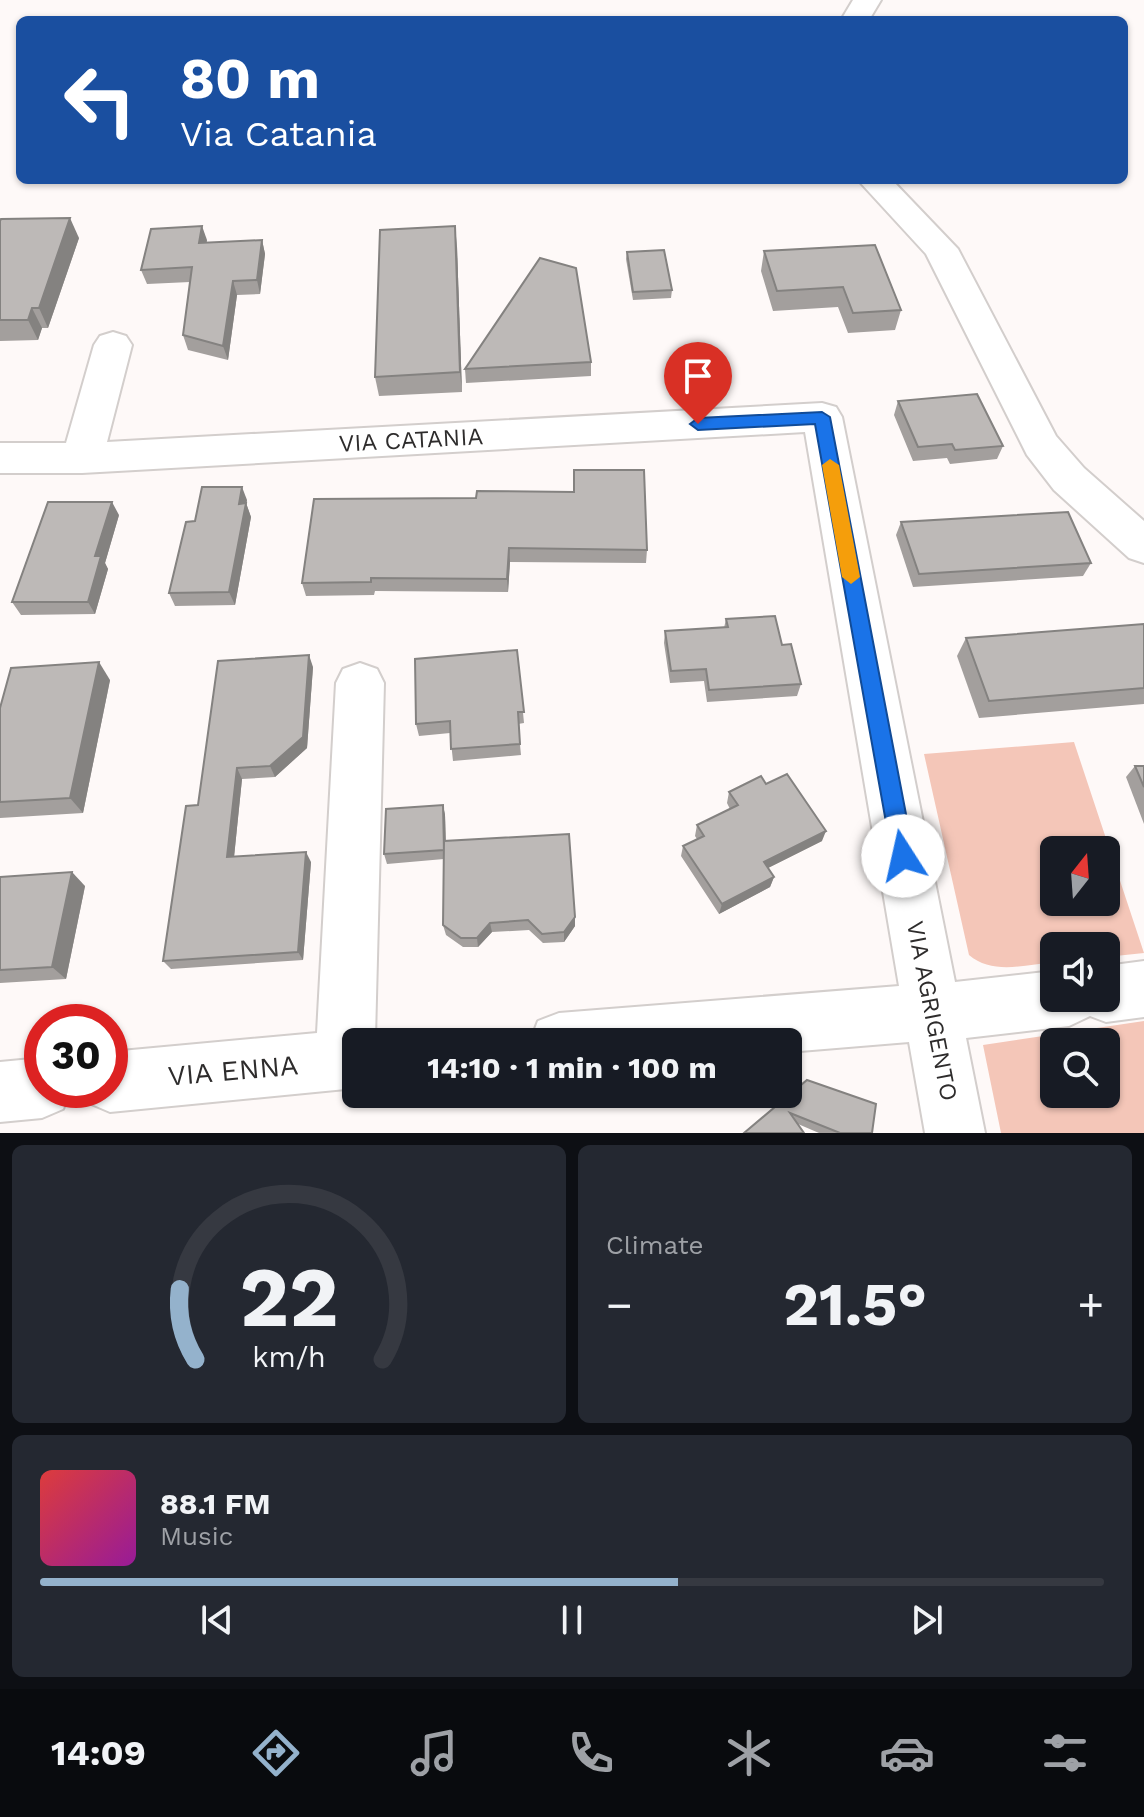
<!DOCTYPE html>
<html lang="en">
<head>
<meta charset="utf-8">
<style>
	body { margin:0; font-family:"Work Sans",sans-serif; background:#242831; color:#f1f3f6; height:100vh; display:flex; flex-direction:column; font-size:30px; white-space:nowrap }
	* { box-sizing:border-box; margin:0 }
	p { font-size:26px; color:#9ea1a6 }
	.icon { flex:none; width:44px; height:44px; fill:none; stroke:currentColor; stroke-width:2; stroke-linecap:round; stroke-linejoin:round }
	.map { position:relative; height:1133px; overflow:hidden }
	.details { display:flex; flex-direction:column; gap:12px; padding:12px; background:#0d0f14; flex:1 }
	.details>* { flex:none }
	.top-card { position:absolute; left:16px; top:16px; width:1112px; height:168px; border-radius:12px; box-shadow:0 2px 6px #0004; background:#1a4fa0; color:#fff; overflow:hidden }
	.needle { width:52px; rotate:17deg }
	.tools { position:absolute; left:1040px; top:836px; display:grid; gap:16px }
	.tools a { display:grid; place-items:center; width:80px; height:80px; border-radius:12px; background:#171b24; box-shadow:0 2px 6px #0004; font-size:40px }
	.speed { position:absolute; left:24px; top:1004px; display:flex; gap:16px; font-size:40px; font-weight:700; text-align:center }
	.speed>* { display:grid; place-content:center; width:104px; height:104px; border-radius:50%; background:#171b24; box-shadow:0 2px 6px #0004; line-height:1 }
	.speed .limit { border:12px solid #d22; background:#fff; color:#111 }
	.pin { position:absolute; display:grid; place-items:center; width:68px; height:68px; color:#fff; margin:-82px -34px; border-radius:50% 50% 50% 0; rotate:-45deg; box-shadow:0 0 8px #0007 }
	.pin .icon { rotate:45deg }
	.me { position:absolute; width:88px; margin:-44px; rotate:350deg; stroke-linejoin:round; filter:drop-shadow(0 0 6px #0008) }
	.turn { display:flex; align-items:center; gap:28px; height:168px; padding:0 32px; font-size:36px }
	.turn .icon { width:104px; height:104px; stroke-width:2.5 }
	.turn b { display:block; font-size:56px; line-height:68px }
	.big { font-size:60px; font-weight:700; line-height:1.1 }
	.details .tile { flex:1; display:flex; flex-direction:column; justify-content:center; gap:12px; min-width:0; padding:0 28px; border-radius:12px; background:#242831 }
	.details .dial { align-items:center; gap:0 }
	.dial svg { height:208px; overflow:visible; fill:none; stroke:#363941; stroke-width:7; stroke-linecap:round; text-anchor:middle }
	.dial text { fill:#f1f3f6; stroke:none }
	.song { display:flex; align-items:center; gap:24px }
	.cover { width:96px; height:96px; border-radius:12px; background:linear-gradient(135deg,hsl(0 70% 55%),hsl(300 70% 35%)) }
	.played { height:8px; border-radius:4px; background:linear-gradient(90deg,#94b2cc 60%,#363941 60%) }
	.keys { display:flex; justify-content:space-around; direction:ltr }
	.heat { display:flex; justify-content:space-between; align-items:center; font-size:44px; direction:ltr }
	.details .tiles { flex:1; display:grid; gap:12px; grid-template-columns:1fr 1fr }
	.tile:last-child { grid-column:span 2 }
	.trip { position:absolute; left:342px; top:1028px; width:460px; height:80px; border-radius:12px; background:#171b24; box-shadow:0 2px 6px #0004; font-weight:700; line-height:80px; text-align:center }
	.dock { display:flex; height:128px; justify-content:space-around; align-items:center; background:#090b0e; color:#9ea1a6 }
	.dock .icon { width:56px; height:56px }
	.dock .on { color:#94b2cc }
	.dock b { font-size:36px; color:#f1f3f6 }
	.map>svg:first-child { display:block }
</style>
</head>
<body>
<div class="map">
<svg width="1144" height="1133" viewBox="0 0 1144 1133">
	<rect width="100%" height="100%" fill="#fef9f8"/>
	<g fill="#f4c6b8" fill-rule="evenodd">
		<path d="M1074,742L1144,953L1106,957V946H1054V962C1025,965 992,975 969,955L924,754ZM1054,850H1106V902H1054Z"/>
		<path d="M1144,1021V1133H1001L983,1045ZM1054,1042H1106V1094H1054Z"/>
	</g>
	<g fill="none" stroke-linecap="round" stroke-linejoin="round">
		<defs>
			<g id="minor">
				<path d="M853,0H881L869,20H841Z"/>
				<path d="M858,180H892L958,249L1056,436L1084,468L1144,521V563L1129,558L1054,490L1027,455L926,254Z"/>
				<path d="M113,332L126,336L132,345L107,442L822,403L836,407L842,417L955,982L1054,971V998H1106V966L1144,961V1017L1106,1022L1090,1016L1069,1026L966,1038L985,1133H925L909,1042L788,1052V1042H530L538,1021L559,1013L899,986L805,432L82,473H0V443H66L94,345L100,336Z"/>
				<path d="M360,663L377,669L384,683L375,1038L378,1042H356V1088L110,1112L89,1103L84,1090H110V1052L317,1033L336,683L343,669Z"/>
				<path d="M42,1058V1090H71L63,1109L42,1118L0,1122V1062Z"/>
			</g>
		</defs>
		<use href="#minor" stroke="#d3cecc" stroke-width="4"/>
		<use href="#minor" fill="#fff" fill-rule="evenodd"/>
	</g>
	<g fill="#a39f9d">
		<path d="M0,221L79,238L48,328H42L38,340L0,341Z"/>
		<path d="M207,240L206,243L262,240L265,254L260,294L237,295L228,360L188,350L183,335L190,282L147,284L141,270Z"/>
		<path d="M457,247L462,392L379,396L375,377Z"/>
		<path d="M764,251L901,310L895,330L848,333L838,307L773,311L761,271Z"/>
		<path d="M627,252L672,290L671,298L633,300L626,259Z"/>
		<path d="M591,362V376L466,383L465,369Z"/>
		<path d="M898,401L1003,446L997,459L950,464L947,458L913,461L894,415Z"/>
		<path d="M314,499L647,550L646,563L510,562L508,592L375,591L374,595L306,596L302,583Z"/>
		<path d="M247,500L246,503L251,517L235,605L175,606L169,593L195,521Z"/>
		<path d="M119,515L105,563L108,569L95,614L21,615L12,602Z"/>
		<path d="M901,522L1091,563L1083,576L913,587L896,535Z"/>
		<path d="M726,619L782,645L801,684L797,696L707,702L704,681L670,683L664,643L665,631L724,628Z"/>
		<path d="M1144,624V704L979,718L957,656L966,638Z"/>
		<path d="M517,650L524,723L518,724L521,755L453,761L450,733L419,736L416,724Z"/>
		<path d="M313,667L307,748L275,777L242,779L234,857L311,862L303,960L171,969L163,961L198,805Z"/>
		<path d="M110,680L83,813L0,818V708Z"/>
		<path d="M1135,766H1144V824L1126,777Z"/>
		<path d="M766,784L822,841L768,868L774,877L770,887L719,914L681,856L683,846L697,839L695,836L697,825L730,809L727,803L729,792Z"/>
		<path d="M443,805L445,815L446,841L575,926L564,942L543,943L529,930L492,932L478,947H463L446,935L443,925L444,859L387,864L384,854Z"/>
		<path d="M0,877L85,886L66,979L0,983Z"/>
		<path d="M807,1080L872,1133H819L798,1124L744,1133Z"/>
	</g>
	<g fill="#848280">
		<path d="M70,218L79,238L48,328L39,308Z"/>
		<path d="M202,226L207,240L204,257L199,243Z"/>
		<path d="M455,226L457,247L462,392L460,372Z"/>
		<path d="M262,240L265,254L260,294L257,280Z"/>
		<path d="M233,281L237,295L228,360L223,346Z"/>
		<path d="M32,308L42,328L38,340L28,320Z"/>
		<path d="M242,487L247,500L244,517L239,504Z"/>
		<path d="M112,502L119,515L105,563L108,569L95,614L88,602L95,556Z"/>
		<path d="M246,503L251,517L235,605L229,592Z"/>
		<path d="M509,548L510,562L508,592L507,579Z"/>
		<path d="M309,655L313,667L307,748L275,777L270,766Z"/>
		<path d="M99,662L110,680L83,813L70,798Z"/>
		<path d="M237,768L242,779L233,867L227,857Z"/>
		<path d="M443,805L445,815L446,859L444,850Z"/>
		<path d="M826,831L822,841L760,872L764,862Z"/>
		<path d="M306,852L311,862L303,960L298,952Z"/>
		<path d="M72,872L85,886L66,979L52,967Z"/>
		<path d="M774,877L770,887L719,914L722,904Z"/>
		<path d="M575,917V926L564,942V932Z"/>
		<path d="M490,923L492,932L478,947L477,938Z"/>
	</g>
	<g fill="#bdb9b7" stroke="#848280" stroke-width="2">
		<path d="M70,218L39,308H32L28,320H0V221L1,219Z"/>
		<path d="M202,226L199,243L262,240L257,280L233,281L223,346L183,335L192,267L141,270L151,229Z"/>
		<path d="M455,226L460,372L375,377L380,230Z"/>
		<path d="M875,245L901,310L853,313L843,287L777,291L764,251Z"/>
		<path d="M664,250L672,290L633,292L627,252Z"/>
		<path d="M540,258L576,268L591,362L465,369Z"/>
		<path d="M977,394L1003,446L955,450L952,444L918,447L898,401Z"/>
		<path d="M574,470H644L647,550L509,548L507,579L371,578V582L302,583L314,499L476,498L477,491L574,492Z"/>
		<path d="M202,487H242L239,504L246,503L229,592L169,593L186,522L195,521Z"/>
		<path d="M48,502H112L95,556H101L88,602H12Z"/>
		<path d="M1068,512L1091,563L919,574L901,522Z"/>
		<path d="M775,616L782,645L791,644L801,684L709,690L706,669L671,671L665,631L728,627L726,619Z"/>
		<path d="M1144,624V688L989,701L966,638Z"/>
		<path d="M517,650L524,712H518L520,744L451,749L450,721L416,724L415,659Z"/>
		<path d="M309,655L303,737L270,766L237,768L227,857L306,852L298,952L163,961L186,806L198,805L218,661Z"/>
		<path d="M99,662L70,798L0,802V708L11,668Z"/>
		<path d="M1135,766H1144V787Z"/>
		<path d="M787,774L826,831L764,862L774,877L722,904L683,846L704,836L697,825L738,805L729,792L761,776L766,784Z"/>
		<path d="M443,805L444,850L384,854L386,809Z"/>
		<path d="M569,834L575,917L564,932L542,934L528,920L490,923L477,938H461L443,925L444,841Z"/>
		<path d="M72,872L52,967L0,970V877Z"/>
		<path d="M807,1080L876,1104L872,1133H840L790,1113L804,1133H744Z"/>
	</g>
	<path fill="#1a73e8" stroke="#114b97" stroke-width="2" d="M822,412L830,417L914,856L911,863L903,866L895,863L892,856L815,424L698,430L690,424L698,418Z"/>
	<path fill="#f59e0b" d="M830,459L839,465L860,577L851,584L842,577L822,465Z"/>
	<g text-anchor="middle" stroke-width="8" stroke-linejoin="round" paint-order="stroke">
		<g font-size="24" fill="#2e2c2c" stroke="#fff">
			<text transform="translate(411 440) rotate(-3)" y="8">VIA CATANIA</text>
			<text transform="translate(932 1011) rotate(79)" y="8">VIA AGRIGENTO</text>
		</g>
		<g font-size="28" fill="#2e2c2c" stroke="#fff">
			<text transform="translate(233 1070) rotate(-5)" y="10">VIA ENNA</text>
		</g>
	</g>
</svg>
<div class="tools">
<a><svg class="needle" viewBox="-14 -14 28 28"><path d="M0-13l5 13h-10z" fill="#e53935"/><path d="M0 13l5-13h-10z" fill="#9ea1a6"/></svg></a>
<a><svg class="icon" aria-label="sound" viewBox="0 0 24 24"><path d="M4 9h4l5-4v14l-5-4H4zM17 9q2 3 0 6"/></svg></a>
<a><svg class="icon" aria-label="search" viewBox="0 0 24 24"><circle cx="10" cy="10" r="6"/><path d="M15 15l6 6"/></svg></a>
</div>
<div class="speed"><div class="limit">30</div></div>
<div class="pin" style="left:698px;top:424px;background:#d93025"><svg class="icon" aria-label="arrive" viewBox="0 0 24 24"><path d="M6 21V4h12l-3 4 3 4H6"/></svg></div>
<svg class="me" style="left:903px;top:856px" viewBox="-20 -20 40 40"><circle r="19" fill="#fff"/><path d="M0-13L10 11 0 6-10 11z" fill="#1a73e8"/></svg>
<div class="trip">14:10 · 1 min · 100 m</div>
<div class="top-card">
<div class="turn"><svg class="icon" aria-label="left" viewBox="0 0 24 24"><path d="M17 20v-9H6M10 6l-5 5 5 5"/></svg><div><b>80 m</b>Via Catania</div></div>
</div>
</div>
<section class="details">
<div class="tiles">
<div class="tile dial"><svg viewBox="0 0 100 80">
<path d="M14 69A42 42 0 1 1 86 69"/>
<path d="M14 69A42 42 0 0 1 8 42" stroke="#94b2cc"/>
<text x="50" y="56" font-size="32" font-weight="700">22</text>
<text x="50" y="72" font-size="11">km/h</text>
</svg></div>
<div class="tile"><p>Climate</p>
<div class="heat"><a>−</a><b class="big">21.5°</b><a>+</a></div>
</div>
<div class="tile">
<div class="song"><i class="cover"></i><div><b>88.1 FM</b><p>Music</p></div></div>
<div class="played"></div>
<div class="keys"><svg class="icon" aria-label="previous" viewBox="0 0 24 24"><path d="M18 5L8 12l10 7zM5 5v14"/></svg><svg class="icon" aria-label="pause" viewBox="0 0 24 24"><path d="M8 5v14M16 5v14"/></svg><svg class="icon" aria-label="next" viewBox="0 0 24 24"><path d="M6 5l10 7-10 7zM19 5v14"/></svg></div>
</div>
</div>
</section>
<nav class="dock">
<b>14:09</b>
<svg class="icon on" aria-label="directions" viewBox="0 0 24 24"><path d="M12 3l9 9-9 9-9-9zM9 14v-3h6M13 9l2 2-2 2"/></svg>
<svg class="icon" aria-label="music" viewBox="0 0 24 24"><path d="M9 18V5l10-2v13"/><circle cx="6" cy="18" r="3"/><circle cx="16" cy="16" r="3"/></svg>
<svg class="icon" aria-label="phone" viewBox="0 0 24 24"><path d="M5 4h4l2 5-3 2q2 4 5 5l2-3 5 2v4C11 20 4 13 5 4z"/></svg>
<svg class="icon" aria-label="climate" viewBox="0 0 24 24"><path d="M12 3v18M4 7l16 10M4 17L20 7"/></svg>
<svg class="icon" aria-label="car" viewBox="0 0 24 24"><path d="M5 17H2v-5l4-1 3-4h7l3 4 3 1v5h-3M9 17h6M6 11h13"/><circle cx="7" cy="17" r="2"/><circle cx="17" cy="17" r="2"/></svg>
<svg class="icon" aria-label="filters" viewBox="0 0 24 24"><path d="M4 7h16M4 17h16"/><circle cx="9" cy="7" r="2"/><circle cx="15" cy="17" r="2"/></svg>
</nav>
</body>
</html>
